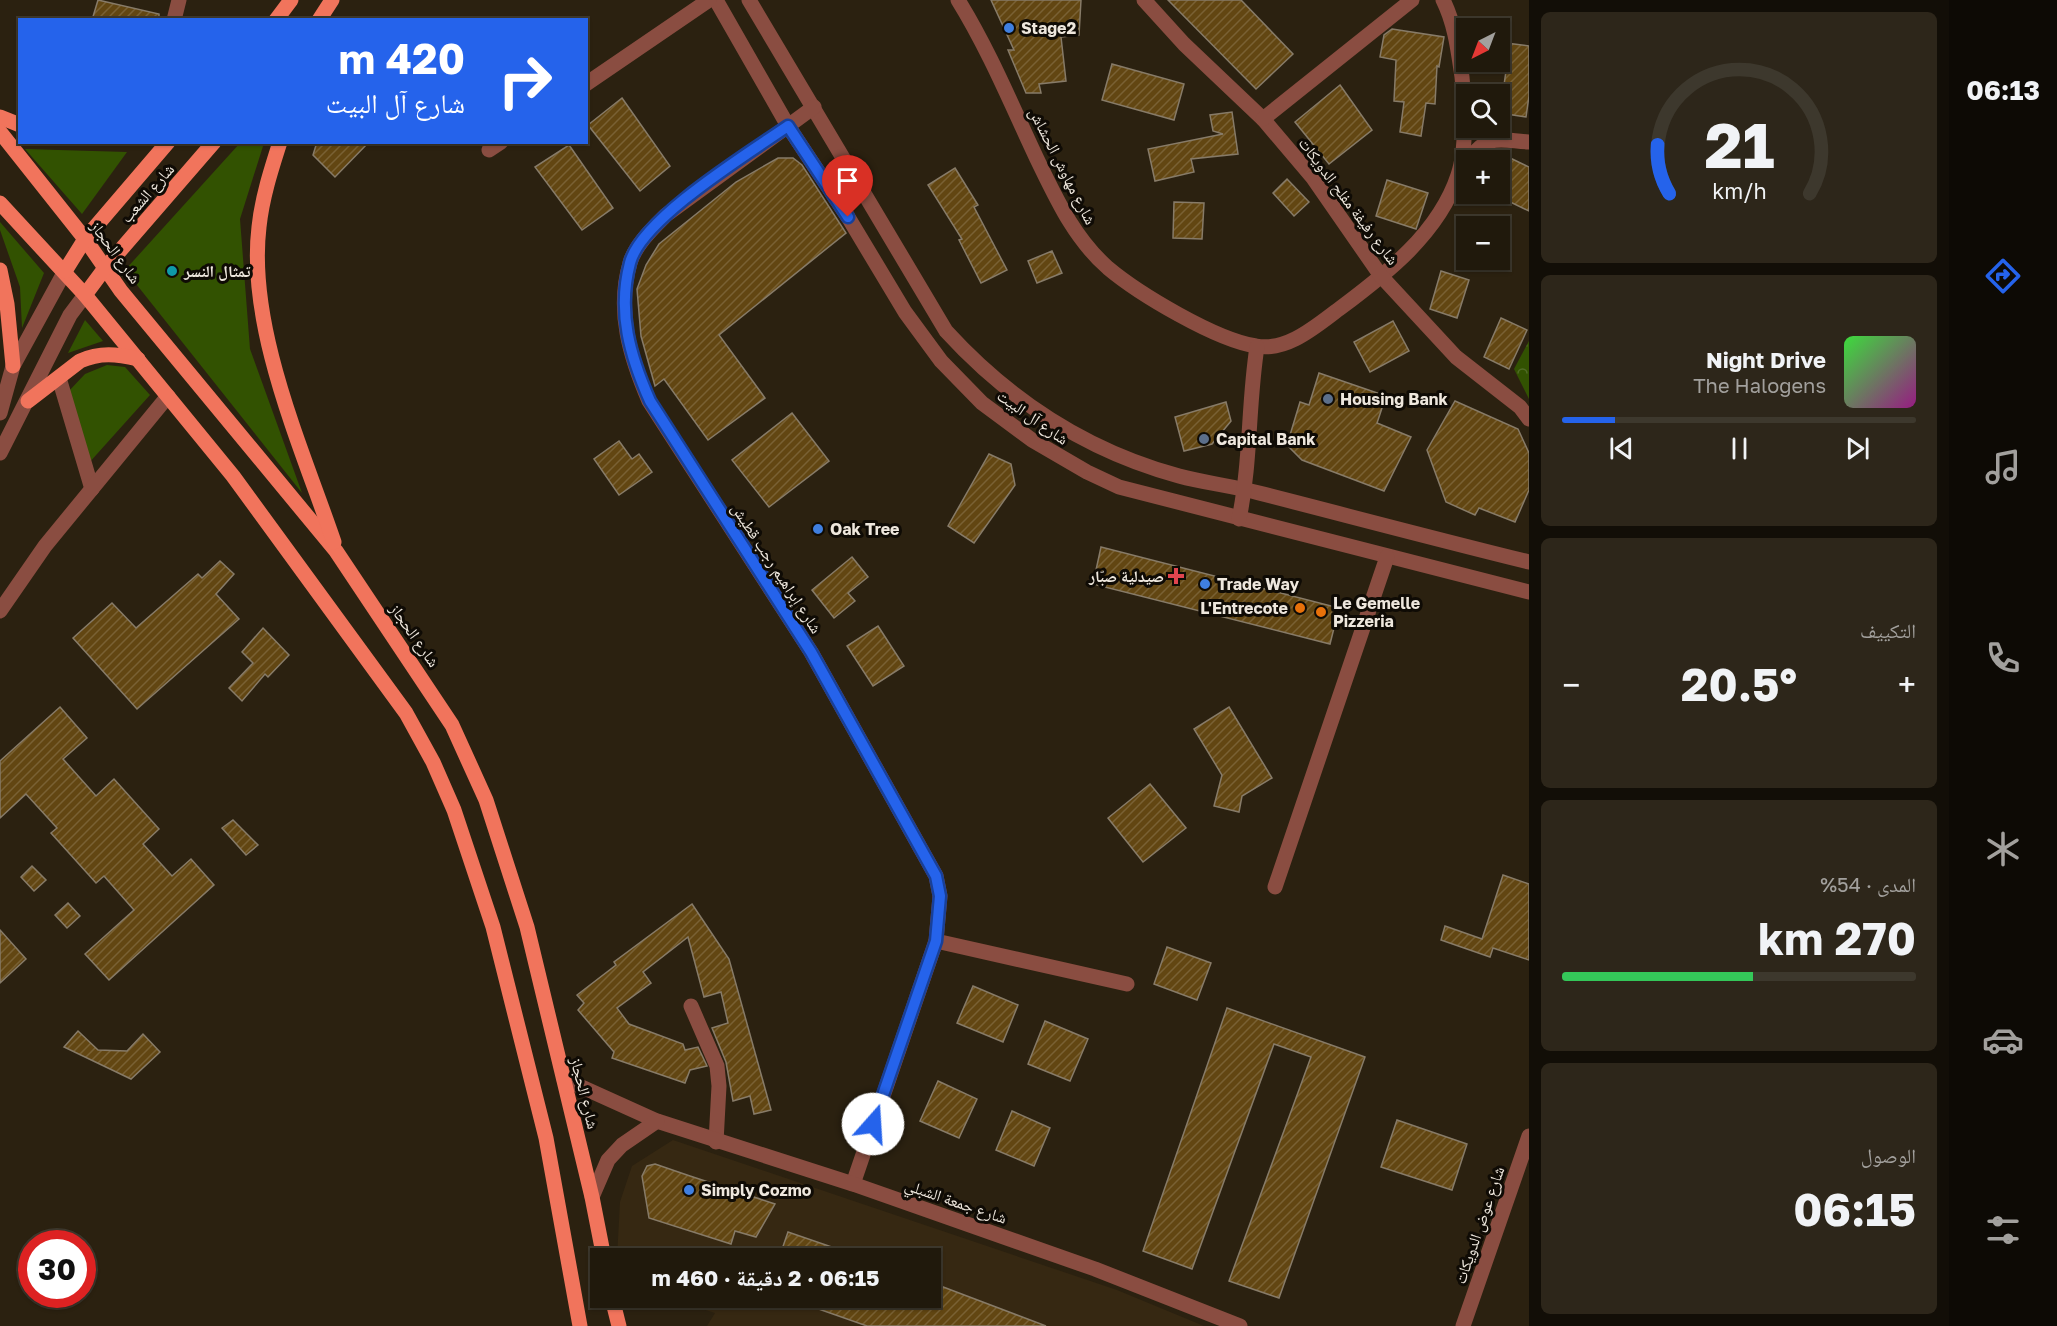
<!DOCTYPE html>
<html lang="ar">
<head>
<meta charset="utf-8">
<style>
	body { margin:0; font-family:"Golos Text","Noto Naskh Arabic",sans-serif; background:#2d261a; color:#f1f3f6; direction:rtl; height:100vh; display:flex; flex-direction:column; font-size:22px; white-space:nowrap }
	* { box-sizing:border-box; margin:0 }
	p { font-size:20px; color:#a2a09d }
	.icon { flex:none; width:33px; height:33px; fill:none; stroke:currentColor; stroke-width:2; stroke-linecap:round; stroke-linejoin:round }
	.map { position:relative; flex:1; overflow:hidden; direction:ltr }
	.details { display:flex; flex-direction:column; gap:12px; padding:12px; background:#120e07; width:420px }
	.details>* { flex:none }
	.guide { position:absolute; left:18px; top:18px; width:570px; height:126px; border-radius:0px; box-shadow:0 2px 4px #0004,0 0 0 2px #3d382d; direction:rtl; background:#2563eb; color:#fff; overflow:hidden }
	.needle { width:39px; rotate:222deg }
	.controls { position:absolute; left:1456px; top:18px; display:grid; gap:12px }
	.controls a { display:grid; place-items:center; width:54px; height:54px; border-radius:0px; background:#20190c; box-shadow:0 2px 4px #0004,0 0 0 2px #3d382d; font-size:30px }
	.speed { position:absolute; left:18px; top:1230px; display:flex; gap:12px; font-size:30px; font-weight:700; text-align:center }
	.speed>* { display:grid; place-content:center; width:78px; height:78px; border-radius:50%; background:#20190c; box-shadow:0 2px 4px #0004,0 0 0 2px #3d382d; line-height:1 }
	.speed .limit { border:9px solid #d22; background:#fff; color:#111 }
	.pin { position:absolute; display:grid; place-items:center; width:51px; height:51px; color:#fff; margin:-62px -26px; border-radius:50% 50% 50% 0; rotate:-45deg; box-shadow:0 0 6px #0007 }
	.pin .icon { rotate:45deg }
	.me { position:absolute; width:66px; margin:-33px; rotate:19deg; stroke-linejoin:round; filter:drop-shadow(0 0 4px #0008) }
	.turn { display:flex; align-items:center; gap:21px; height:126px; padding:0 24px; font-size:27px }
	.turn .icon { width:78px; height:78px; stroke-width:2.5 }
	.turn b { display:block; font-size:42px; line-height:51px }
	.big { font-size:45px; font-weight:700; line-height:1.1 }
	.details .card { flex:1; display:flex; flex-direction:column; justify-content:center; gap:9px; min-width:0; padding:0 21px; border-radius:9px; background:#2d261a }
	.details .dial { align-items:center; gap:0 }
	.dial svg { height:156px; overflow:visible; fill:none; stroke:#3d382d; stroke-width:7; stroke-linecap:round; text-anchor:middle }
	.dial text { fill:#f1f3f6; stroke:none }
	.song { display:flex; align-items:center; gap:18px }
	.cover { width:72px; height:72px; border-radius:9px; background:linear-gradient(135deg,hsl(120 70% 55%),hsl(310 70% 35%)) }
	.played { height:6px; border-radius:3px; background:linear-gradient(90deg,#2563eb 15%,#3d382d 15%) }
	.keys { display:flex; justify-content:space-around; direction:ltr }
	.heat { display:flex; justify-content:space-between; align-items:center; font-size:33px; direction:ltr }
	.charge { height:9px; border-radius:4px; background:linear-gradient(90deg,#34c759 54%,#3d382d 0) }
	.trip { position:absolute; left:590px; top:1248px; width:351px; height:60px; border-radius:0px; background:#20190c; box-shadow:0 2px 4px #0004,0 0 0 2px #3d382d; font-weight:700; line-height:60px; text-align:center; direction:rtl }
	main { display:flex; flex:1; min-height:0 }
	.tabs { display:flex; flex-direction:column; width:108px; justify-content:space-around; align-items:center; background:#0d0a05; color:#a2a09d }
	.tabs .icon { width:42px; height:42px }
	.tabs .active { color:#2563eb }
	.tabs b { font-size:27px; color:#f1f3f6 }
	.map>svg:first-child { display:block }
</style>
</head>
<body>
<main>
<nav class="tabs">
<b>06:13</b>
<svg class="icon active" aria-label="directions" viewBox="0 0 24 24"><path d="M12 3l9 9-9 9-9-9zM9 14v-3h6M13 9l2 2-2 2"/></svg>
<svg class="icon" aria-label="music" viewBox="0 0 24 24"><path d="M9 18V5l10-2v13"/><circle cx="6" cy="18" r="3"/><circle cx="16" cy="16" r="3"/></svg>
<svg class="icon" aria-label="phone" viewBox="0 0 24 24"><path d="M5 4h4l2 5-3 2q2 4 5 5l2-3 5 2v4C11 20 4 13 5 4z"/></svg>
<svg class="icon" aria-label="climate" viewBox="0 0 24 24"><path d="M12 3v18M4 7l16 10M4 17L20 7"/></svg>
<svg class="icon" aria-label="car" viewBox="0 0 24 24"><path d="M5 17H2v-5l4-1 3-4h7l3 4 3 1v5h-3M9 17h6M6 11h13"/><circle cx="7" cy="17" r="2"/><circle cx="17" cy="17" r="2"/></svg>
<svg class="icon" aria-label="filters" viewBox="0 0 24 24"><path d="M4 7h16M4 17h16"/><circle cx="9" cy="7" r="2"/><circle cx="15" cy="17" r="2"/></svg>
</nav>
<section class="details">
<div class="card dial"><svg viewBox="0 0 100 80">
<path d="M14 69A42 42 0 1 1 86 69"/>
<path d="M14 69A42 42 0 0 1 8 44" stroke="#2563eb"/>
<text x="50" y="56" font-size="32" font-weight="700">21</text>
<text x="50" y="72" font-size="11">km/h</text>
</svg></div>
<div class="card">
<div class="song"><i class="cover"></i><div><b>Night Drive</b><p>The Halogens</p></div></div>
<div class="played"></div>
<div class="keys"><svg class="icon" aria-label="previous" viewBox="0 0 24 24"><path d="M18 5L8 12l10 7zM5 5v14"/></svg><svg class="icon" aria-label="pause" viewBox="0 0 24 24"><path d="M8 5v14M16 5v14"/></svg><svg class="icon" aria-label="next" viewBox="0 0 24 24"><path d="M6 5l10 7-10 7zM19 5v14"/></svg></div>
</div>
<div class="card"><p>التكييف</p>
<div class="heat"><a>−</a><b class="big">20.5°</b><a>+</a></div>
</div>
<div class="card"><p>المدى · 54%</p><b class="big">270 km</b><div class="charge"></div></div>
<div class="card"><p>الوصول</p><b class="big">06:15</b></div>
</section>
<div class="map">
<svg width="1529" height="1326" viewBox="0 0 1529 1326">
	<defs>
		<pattern id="forest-crowns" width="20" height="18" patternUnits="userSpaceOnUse" patternTransform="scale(1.5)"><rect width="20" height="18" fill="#325201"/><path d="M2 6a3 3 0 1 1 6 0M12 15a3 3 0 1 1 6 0" fill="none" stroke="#506b26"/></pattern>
		<pattern id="building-hatch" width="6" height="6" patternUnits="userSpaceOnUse" patternTransform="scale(1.5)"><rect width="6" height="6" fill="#624612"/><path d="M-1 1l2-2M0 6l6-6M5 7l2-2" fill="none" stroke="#796134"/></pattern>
	</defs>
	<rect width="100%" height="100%" fill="#2b2110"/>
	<path fill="#362812" d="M673,1140L1117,1290L1204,1326H707L715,1313L669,1298H930V1258H617L620,1202L632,1166Z"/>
	<g fill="#325201">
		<path d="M240,143H264L240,219L250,349L302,493L125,270Z"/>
		<path d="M25,149L127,152L82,214Z"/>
		<path d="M0,222L44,273L22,328L20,287L0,230Z"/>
		<path d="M85,320L103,341L68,353Z"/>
		<path d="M107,365L125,367L150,395L88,464L68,392L85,374Z"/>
	</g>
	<path fill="url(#forest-crowns)" d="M1529,341V399L1514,369Z"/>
	<g fill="url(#building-hatch)" stroke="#877b68" stroke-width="1.5">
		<path d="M98,0L159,14V20H92Z"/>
		<path d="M991,0H1081L1079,35L1061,37L1066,81L1039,84L1041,93H1026L1008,50H1014Z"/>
		<path d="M1168,0H1241L1293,54L1256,89Z"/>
		<path d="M1392,29L1444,37L1439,67L1437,66L1435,104L1426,103L1421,136L1400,132L1404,102L1394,101L1396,60L1380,57L1384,35Z"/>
		<path d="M1506,43L1529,46V96L1526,117L1500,113L1507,64H1503Z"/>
		<path d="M1112,64L1184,84L1174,120L1102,100Z"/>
		<path d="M1340,85L1372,130L1329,164L1295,122Z"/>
		<path d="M622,98L670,166L640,191L588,125Z"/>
		<path d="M1232,112L1238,154L1191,159L1194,172L1155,181L1148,149L1223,134L1213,131L1210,115Z"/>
		<path d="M317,142H369L335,177L313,155Z"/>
		<path d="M569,145L613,208L582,230L535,167Z"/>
		<path d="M1506,156L1529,167V211L1504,199L1506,196L1500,193V168Z"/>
		<path d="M778,158H793L802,165L846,233L719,335L765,398L708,440L664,379L655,386L641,336L637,289L646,265L659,244L736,182Z"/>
		<path d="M955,168L978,205L974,207L1007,270L981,283L959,240L962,239L928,185Z"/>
		<path d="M1287,179L1309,202L1294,216L1273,193Z"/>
		<path d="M1387,180L1428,193L1416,229L1376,216Z"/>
		<path d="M1174,202L1204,203L1202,239L1173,238Z"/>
		<path d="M1052,251L1062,273L1037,283L1028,261Z"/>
		<path d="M1441,271L1469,280L1457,318L1430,309Z"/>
		<path d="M1501,318L1527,330L1509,369L1484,357Z"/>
		<path d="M1393,321L1409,351L1370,372L1354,342Z"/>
		<path d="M1319,373L1386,396L1377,423L1411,437L1384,491L1302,460L1287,445L1300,402L1309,405Z"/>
		<path d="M1455,401L1518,429L1529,453V490L1515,522L1479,508L1475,515L1446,502L1427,450Z"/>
		<path d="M1226,402L1231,421L1212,444L1184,451L1175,417Z"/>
		<path d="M792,413L829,461L769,507L732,460Z"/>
		<path d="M619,441L632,459L639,454L652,472L619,495L594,459Z"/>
		<path d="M989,454L1011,464L1015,485L974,543L948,526Z"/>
		<path d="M1101,547L1339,608L1330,644L1093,584Z"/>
		<path d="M852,557L868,577L848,593L855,601L834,618L812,590Z"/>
		<path d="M220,561L234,574L216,594L239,619L137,709L73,638L112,603L136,628L198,574L202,578Z"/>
		<path d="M878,626L904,666L873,686L847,646Z"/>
		<path d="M263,628L289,655L268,677L265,674L242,701L229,688L253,663L242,652Z"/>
		<path d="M60,707L87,738L63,759L96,796L114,779L159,829L143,844L172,876L191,859L214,885L109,980L85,954L134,910L104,876L96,883L51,833L57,828L26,794L0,818V761Z"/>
		<path d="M1229,707L1272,778L1242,796L1239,812L1214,806L1222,775L1194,729Z"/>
		<path d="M1150,784L1186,828L1143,862L1108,818Z"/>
		<path d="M233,820L258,845L246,855L222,828Z"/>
		<path d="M32,866L46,880L34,891L21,877Z"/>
		<path d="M1503,875L1529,884V960L1493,948L1490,957L1441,940L1445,926L1482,939Z"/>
		<path d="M68,903L80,916L67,928L55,915Z"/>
		<path d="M692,904L729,959L771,1110L754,1114L750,1096L733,1101L726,1062L712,1028L728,1023L721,992L704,997L688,937L643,972L651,983L617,1008L629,1024L683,1044L685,1050L698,1047L707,1066L690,1070L685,1083L612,1058L614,1052L578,1010L584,1003L577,995L616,965L614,962Z"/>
		<path d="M0,930L26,959L0,983Z"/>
		<path d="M1167,947L1211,963L1197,1000L1154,984Z"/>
		<path d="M973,986L1018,1005L1003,1042L957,1023Z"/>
		<path d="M1227,1008L1365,1057L1279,1298L1229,1281L1311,1057L1274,1044L1192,1269L1143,1251Z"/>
		<path d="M1045,1021L1088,1039L1070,1081L1028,1064Z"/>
		<path d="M78,1031L98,1050L127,1051L143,1034L160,1052L131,1079L64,1047Z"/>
		<path d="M938,1081L977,1099L959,1138L920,1121Z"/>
		<path d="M1012,1111L1050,1128L1034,1166L996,1150Z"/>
		<path d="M1397,1120L1467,1144L1452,1190L1381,1167Z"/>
		<path d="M655,1164L690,1176L775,1204L756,1237L735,1231L731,1244L649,1218L642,1176L647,1166Z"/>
		<path d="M788,1232L858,1256V1258H779Z"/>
		<path d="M930,1282L1046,1326H867L793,1300L930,1298Z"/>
	</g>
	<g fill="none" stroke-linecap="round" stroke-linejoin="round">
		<g stroke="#8a4d41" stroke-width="15">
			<path d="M716,0L788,126L848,217L905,312L941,361L982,403L1032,440L1087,472L1119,487L1529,592"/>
			<path d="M749,0L946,331C1010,401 1087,451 1179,476C1205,483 1233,486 1259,493C1349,516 1439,540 1529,562"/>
			<path d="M958,0C989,50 1012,106 1037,159C1057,200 1074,238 1108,268C1139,294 1216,340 1256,346C1287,352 1316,326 1339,309C1386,274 1439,233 1458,175C1467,149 1465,104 1462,77C1458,50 1455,24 1443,0"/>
			<path d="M1144,0L1184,44L1263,119L1313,178L1381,276L1456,357L1520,407L1529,419"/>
			<path d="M174,20L179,0"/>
			<path d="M586,84L709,0"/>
			<path d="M814,107L666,215C653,228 635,245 630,263C616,311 630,357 649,401L811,652L936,876L940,896L936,941L853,1184"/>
			<path d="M1263,119L1412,0"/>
			<path d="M489,150L501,142"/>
			<path d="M1468,160C1489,133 1498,140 1529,142"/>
			<path d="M59,378L92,489"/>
			<path d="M0,413L13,366L65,271"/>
			<path d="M0,453L70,315L85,295"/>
			<path d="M1239,519C1251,462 1248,404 1257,347"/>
			<path d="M0,611L45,546L168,396"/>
			<path d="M1275,887L1387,557"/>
			<path d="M936,941L1127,984"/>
			<path d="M691,1006L717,1066L719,1086L716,1142"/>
			<path d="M564,1079L657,1121L853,1184L1095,1269L1240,1326"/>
			<path d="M592,1197L608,1160L622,1145L657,1121"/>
			<path d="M1463,1326L1529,1136"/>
		</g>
		<g stroke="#f1745c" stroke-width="15">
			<path d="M276,20L291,0"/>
			<path d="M319,20L332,0"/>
			<path d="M0,117L20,125"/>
			<path d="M0,132L85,239L121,291L336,551L452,725L486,800L527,927L592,1197L604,1258"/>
			<path d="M280,142C271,170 262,198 259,227C247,327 302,448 334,542"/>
			<path d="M0,203L85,295L233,476L406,713L433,762L454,810L493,927L546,1138L580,1326"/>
			<path d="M0,270L7,304L13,366"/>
			<path d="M65,271L85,239L168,142"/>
			<path d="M85,295L105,268L214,142"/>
			<path d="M28,401L80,361C100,352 117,354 138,359"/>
			<path d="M612,1298L619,1326"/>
		</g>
	</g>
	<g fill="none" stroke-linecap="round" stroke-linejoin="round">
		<defs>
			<path id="route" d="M848,217L788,126C749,153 641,219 630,263C617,312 630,356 650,401L811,652L936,876L940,896L936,941L873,1124"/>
		</defs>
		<use href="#route" stroke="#184099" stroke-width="15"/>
		<use href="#route" stroke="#2563eb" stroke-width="10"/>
	</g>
	<g fill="#3f7fe0" stroke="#0f0b05" stroke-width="2">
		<circle cx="1009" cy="28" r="6"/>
		<circle cx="818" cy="529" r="6"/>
		<circle cx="1205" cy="584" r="6"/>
		<circle cx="689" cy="1190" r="6"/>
	</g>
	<circle fill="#0f9aa8" stroke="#0f0b05" stroke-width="2" cx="172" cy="271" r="6"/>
	<g fill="#5c6f8a" stroke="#0f0b05" stroke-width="2">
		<circle cx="1328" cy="399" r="6"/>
		<circle cx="1204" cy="439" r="6"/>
	</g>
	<path fill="#e0444e" stroke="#0f0b05" stroke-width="2" d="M1173 567h6v6h6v6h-6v6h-6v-6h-6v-6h6z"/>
	<g fill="#e8710a" stroke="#0f0b05" stroke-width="2">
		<circle cx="1300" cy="608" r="6"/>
		<circle cx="1321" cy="612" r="6"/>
	</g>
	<g text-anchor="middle" stroke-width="6" stroke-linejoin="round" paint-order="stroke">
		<g font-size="16" font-weight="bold" fill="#eee7dd" stroke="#0f0b05" text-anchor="start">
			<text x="1021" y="34">Stage2</text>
			<text x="184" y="277">تمثال النسر</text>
			<text x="1340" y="405">Housing Bank</text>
			<text x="1216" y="445">Capital Bank</text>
			<text x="830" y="535">Oak Tree</text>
			<text x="1164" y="582" text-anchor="end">صيدلية صبّار</text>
			<text x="1217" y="590">Trade Way</text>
			<text x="1333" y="609">Le Gemelle<tspan x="1333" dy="18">Pizzeria</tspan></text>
			<text x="1288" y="614" text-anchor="end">L'Entrecote</text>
			<text x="701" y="1196">Simply Cozmo</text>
		</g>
		<g font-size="16" fill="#eee7dd" stroke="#0f0b05">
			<text transform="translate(1063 166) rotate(63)" y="6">شارع مهاوش الحشاش</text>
			<text transform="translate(147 193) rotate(-49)" y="6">شارع الشعب</text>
			<text transform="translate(1349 201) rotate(53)" y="6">شارع رفيفة مفلح الدويكات</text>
			<text transform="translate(116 252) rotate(54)" y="6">شارع الحجاز</text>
			<text transform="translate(1033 417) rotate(35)" y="6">شارع آل البيت</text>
			<text transform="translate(777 568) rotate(57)" y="6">شارع إبراهيم رجب قطيش</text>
			<text transform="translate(415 635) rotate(55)" y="6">شارع الحجاز</text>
			<text transform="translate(585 1093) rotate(76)" y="6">شارع الحجاز</text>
			<text transform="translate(956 1201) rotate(19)" y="6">شارع جمعة الشبلي</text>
			<text transform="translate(1479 1225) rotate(-71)" y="6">شارع عوض الدويكات</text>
		</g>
	</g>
</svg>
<div class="controls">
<a><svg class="needle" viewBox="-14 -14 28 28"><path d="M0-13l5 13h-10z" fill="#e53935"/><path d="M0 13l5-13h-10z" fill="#a2a09d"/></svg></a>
<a><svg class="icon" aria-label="search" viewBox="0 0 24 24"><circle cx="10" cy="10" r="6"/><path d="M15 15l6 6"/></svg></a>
<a>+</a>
<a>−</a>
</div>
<div class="speed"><div class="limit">30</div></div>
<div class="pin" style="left:848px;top:217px;background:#d93025"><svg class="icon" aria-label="arrive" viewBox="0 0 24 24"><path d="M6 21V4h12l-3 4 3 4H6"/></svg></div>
<svg class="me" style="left:873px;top:1124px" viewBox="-20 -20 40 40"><circle r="19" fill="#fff"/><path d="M0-13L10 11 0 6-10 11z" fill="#2563eb"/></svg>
<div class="trip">06:15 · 2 دقيقة · 460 m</div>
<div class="guide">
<div class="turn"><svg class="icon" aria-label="right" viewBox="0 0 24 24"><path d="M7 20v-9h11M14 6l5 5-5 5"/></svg><div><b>420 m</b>شارع آل البيت</div></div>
</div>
</div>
</main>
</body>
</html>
